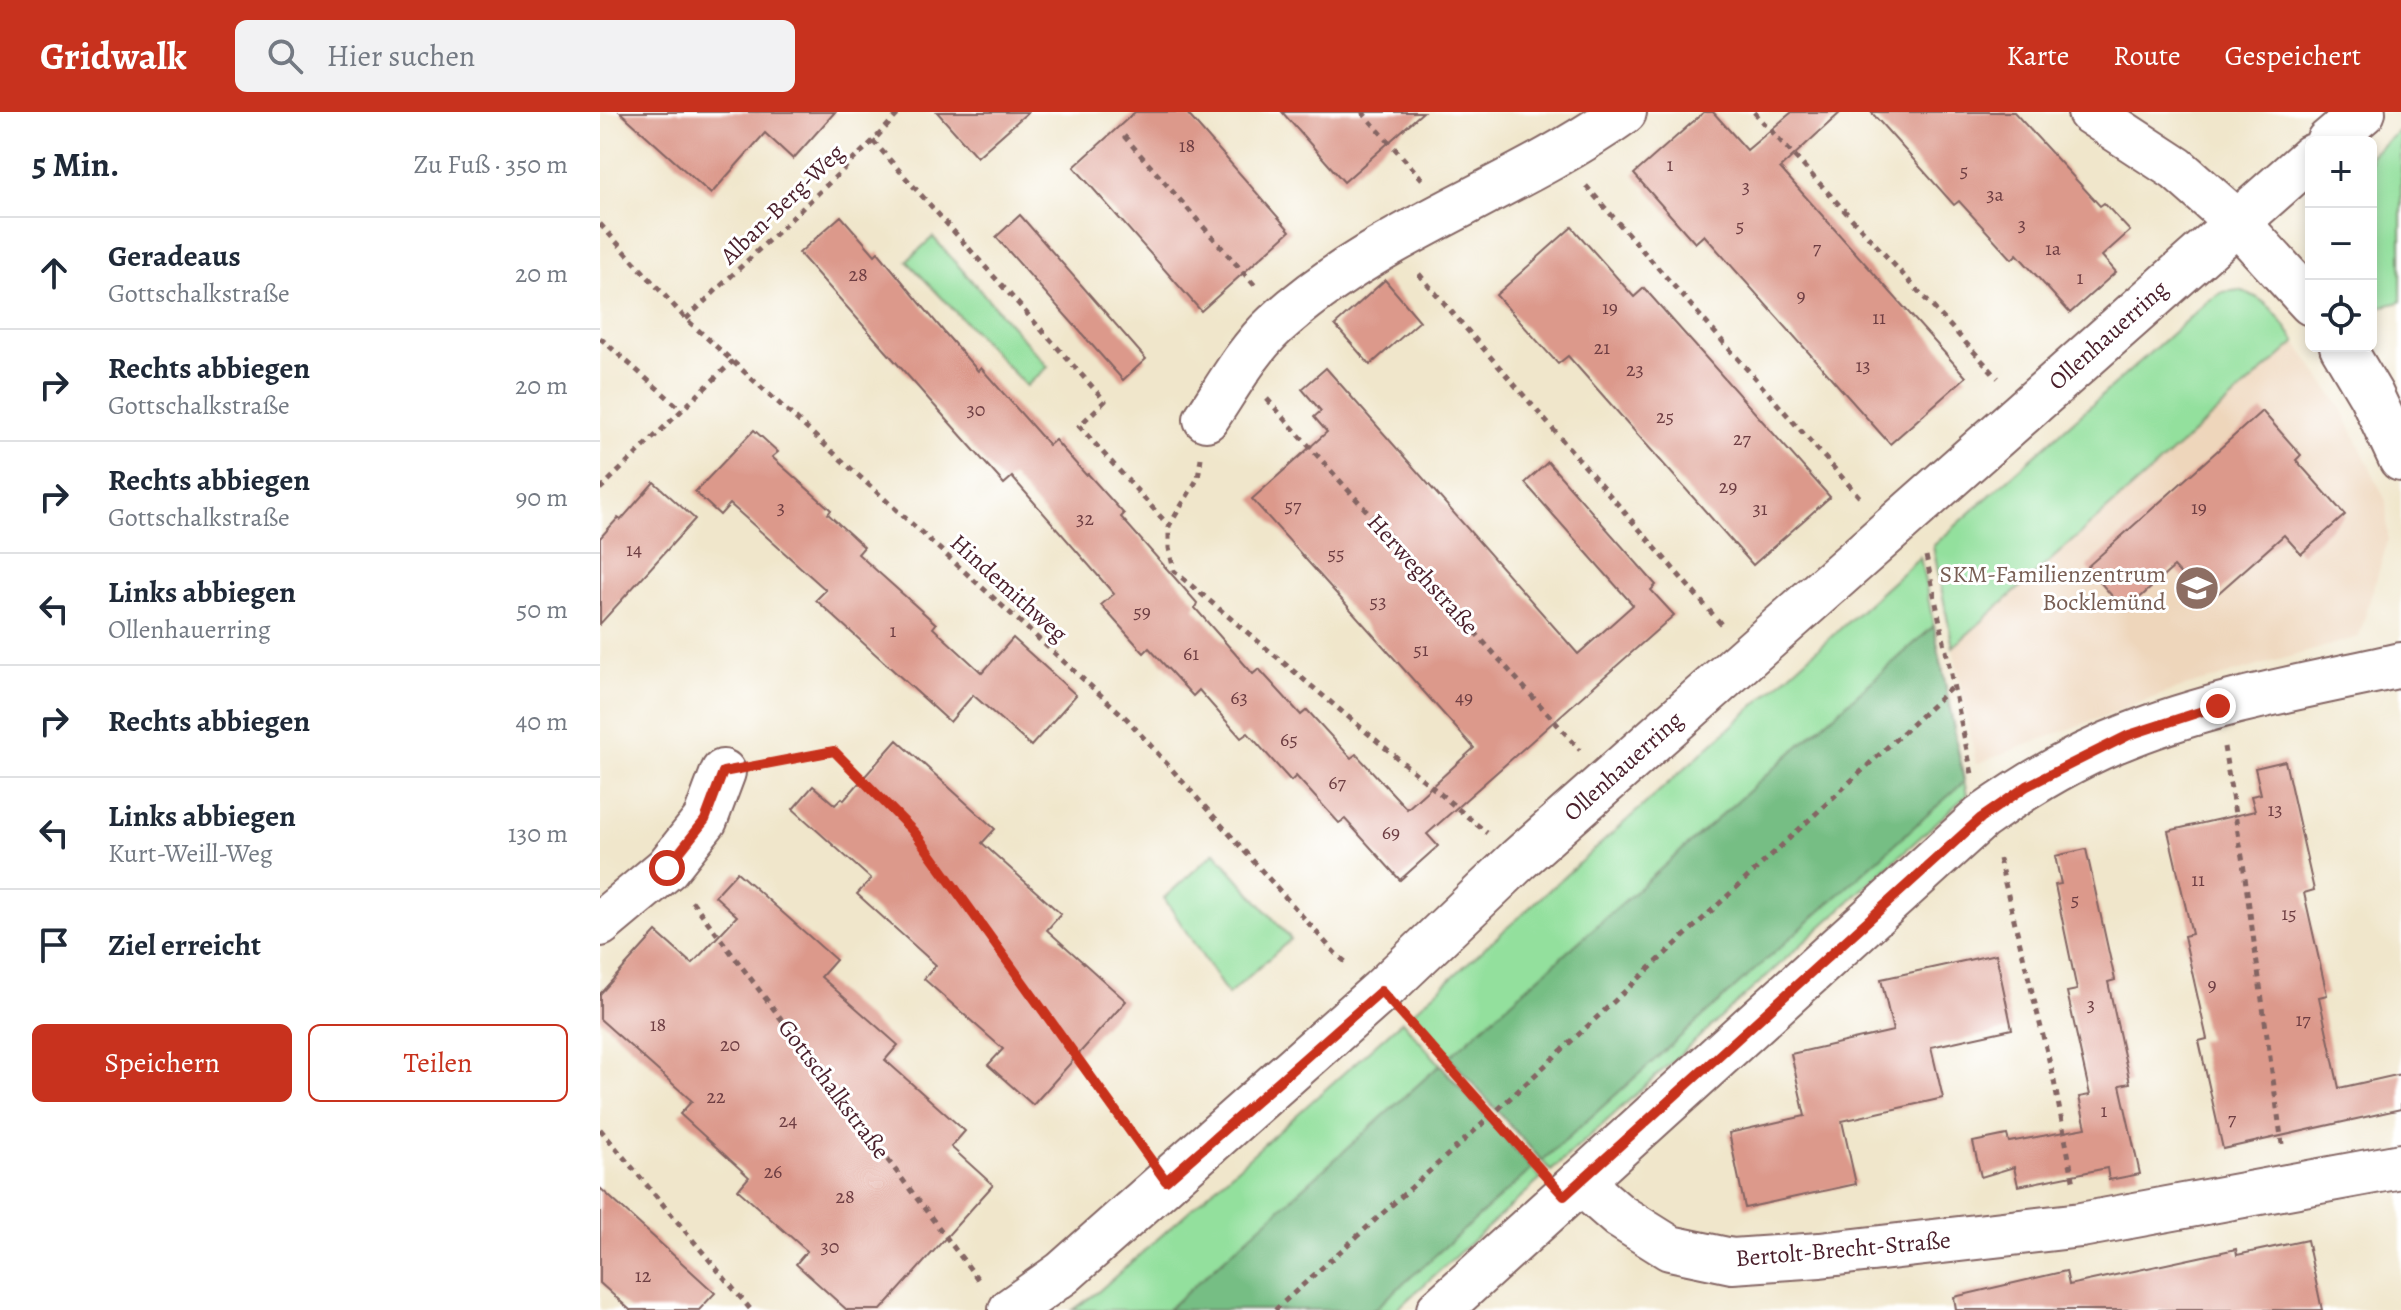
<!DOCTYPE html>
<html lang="de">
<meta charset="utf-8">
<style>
:root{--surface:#fff;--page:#f2f2f3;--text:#1f2937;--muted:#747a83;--line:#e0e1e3;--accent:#c8321e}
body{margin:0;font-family:Alegreya,serif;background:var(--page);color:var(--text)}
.controls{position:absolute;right:24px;top:24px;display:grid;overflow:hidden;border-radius:12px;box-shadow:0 4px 12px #0003}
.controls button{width:72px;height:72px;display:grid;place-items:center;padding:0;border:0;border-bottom:2px solid var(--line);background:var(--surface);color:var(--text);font:40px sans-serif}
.stop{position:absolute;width:24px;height:24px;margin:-18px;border:6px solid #c8321e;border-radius:50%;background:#fff}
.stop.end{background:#c8321e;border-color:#fff;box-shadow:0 2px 8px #0008}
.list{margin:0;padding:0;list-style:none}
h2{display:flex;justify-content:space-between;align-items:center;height:104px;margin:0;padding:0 32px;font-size:34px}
h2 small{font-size:26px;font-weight:400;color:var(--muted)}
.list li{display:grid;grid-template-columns:52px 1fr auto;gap:24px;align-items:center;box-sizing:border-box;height:112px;padding:0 32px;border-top:2px solid var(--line)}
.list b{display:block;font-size:30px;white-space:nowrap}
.list p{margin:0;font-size:26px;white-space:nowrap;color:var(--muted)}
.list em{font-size:26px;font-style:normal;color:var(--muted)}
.actions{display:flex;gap:16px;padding:24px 32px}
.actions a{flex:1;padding:18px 0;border:2px solid var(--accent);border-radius:12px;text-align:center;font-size:28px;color:var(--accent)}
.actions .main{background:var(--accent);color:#fff}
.icon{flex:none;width:44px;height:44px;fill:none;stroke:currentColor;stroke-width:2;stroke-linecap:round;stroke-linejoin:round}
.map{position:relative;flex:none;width:1801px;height:1198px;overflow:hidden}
header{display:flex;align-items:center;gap:48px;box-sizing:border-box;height:112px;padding:0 40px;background:var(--accent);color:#fff}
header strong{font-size:38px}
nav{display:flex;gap:44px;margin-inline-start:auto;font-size:28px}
.search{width:560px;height:72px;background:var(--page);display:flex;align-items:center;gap:20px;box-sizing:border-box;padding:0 28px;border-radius:12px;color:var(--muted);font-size:30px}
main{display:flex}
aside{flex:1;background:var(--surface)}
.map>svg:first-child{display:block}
.built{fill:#eed6bb}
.green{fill:#93e09d;stroke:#6e8064;stroke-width:2}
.forest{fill:#76be84;stroke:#606e58;stroke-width:2}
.building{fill:#dc998b}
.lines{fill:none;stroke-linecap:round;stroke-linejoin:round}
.minor-casing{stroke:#846563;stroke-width:48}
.path{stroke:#846563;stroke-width:5;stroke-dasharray:6 6;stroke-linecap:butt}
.minor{stroke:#fff;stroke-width:44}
.route{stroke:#c8321e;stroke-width:10}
.labels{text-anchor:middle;stroke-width:6;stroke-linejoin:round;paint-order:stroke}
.number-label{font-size:20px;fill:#6e3e43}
.street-label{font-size:24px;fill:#4a1f2b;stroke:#fff}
.education-label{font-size:24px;fill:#785e54;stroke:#fff;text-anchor:end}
</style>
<header>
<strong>Gridwalk</strong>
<div class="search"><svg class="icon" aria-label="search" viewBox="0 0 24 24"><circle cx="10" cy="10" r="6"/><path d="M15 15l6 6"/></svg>Hier suchen</div>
<nav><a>Karte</a><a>Route</a><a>Gespeichert</a></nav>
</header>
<main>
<aside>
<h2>5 Min.<small>Zu Fuß · 350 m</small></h2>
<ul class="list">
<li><svg class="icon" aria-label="ahead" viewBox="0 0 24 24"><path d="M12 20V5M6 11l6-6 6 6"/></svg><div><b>Geradeaus</b><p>Gottschalkstraße</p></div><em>20 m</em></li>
<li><svg class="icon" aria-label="right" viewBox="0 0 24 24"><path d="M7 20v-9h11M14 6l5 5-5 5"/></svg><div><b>Rechts abbiegen</b><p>Gottschalkstraße</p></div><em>20 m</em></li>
<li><svg class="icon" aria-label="right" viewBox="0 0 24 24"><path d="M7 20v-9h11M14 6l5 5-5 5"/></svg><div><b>Rechts abbiegen</b><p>Gottschalkstraße</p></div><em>90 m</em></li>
<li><svg class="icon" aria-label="left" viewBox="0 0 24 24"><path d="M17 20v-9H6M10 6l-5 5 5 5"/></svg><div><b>Links abbiegen</b><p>Ollenhauerring</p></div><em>50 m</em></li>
<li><svg class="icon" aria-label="right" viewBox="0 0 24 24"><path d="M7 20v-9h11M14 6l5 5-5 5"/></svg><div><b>Rechts abbiegen</b></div><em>40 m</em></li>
<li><svg class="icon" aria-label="left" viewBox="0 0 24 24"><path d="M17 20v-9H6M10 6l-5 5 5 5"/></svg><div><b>Links abbiegen</b><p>Kurt-Weill-Weg</p></div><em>130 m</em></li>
<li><svg class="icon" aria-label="arrive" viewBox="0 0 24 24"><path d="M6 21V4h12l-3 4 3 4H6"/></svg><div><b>Ziel erreicht</b></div></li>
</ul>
<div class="actions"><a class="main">Speichern</a><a>Teilen</a></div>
</aside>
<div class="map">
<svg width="1801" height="1198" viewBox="0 0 1801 1198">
<rect width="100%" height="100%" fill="#fff"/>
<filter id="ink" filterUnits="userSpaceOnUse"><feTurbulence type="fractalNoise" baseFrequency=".0125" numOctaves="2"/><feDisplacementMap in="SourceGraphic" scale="16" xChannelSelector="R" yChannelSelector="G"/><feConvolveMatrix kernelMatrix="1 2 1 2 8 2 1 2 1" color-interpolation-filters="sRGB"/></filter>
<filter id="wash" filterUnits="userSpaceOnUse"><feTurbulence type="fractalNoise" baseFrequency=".006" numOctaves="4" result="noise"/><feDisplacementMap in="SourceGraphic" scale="32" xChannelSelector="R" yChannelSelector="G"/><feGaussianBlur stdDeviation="1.8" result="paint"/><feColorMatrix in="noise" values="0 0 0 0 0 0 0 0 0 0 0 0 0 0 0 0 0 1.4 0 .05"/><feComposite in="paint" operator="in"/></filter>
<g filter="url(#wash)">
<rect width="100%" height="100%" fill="#f0e6cb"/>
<!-- built -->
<polygon class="built" points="1696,230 1742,297 1786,389 1788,428 1759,525 1574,578 1376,652 1353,535"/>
<!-- green -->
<g class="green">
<polygon points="1801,17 1801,190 1771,197 1771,43"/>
<polygon points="333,125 448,255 426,274 307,149"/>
<path d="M1640 178C1671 189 1678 204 1696 230L1353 535 1333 434 1608 189 1623 180Z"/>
<polygon points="1320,445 1367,683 951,1059 811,902"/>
<polygon points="615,740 691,827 628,883 564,786"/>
<polygon points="802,909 941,1067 796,1198 473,1198 499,1179"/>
</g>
<!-- forest -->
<g class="forest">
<polygon points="1334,514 1364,670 942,1049 849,945"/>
<polygon points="840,953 932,1057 774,1198 567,1198"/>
</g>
<g id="blocks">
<!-- building -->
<g class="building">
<polygon points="20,0 235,0 193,47 165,21 111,82"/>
<polygon points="337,0 428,0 377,45"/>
<polygon points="535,0 586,0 690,119 601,199 474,55"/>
<polygon points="682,0 823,0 744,70"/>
<polygon points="1104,0 1113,0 1147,38 1192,0 1241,0 1180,56 1366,265 1290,332 1104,123 1095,131 1034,62"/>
<polygon points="1271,0 1414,0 1500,94 1504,91 1530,119 1502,144 1516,160 1470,201 1417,142 1412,147 1359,89 1354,93"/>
<polygon points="420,103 546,247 523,268 396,125"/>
<polygon points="241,104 275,143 278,140 344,220 378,259 381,256 449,333 455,328 486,363 488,362 524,402 521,405 597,491 595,496 653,562 659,557 701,603 707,598 751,646 756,642 807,697 874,636 652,387 727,320 714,305 721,299 702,277 726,256 978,542 1033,493 925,371 948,350 1056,473 1051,478 1074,503 827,722 838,734 800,768 745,707 739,711 696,664 691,669 648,621 641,626 599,578 593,584 549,536 544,541 501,493 514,482 412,365 404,372 199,141"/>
<polygon points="972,115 1034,185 1044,176 1230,385 1153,453 968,244 958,252 896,183"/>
<polygon points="785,168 820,209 770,253 735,213"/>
<polygon points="1662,299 1701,343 1696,348 1745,403 1701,442 1684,423 1607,491 1574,455 1525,499 1487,455"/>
<polygon points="154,318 178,340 172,345 231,398 228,402 264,435 258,442 336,512 333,516 382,561 413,526 476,583 431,634 373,583 350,610 216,488 226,478 130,392 120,403 95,380"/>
<polygon points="54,370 95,407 0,512 0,426 18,406 21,408"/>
<polygon points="297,628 395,717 382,731 461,802 447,818 526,889 433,993 388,953 403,937 324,867 336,853 257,782 271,767 193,697 213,674 235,693 242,686 244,688"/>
<polygon points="1685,649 1714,778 1704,781 1727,883 1719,885 1739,976 1801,962 1801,997 1623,1037 1599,929 1607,927 1584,824 1592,822 1568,719 1655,699 1651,684 1661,682 1655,656"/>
<polygon points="1486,737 1515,868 1508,870 1530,971 1520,973 1540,1062 1509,1068 1507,1056 1418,1074 1414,1055 1381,1065 1373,1030 1407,1023 1409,1030 1486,1016 1479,985 1490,983 1467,880 1477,878 1455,773 1461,772 1455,744"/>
<polygon points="137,760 236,848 221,865 298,933 285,948 365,1019 351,1035 393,1073 281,1198 247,1198 196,1152 207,1139 138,1078 149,1065 80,1002 92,989 0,907 0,882 56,820 92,852 137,804 115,784"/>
<polygon points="1396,842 1412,917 1331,935 1343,986 1242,1009 1256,1072 1145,1096 1129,1021 1205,1004 1191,942 1293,919 1281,867"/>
<polygon points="0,1076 115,1181 99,1198 30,1198 0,1171"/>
<polygon points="1707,1128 1722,1198 1356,1198 1354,1185 1466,1159 1469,1173 1636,1137 1637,1143"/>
</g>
</g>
</g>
<g filter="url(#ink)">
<use href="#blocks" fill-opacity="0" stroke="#846563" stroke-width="2"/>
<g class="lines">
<!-- minor casing -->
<g class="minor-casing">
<g id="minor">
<polyline points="1490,0 1577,57 1636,109 1711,191"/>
<polyline points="1728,30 1763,0"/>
<polyline points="1742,234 1771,283 1801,347"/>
<path d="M606 307C627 276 647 239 675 213 777 119 912 80 1024 0"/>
<polyline points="0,812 67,756 105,708 123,660"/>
<polyline points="980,1070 1019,1104 1070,1136 1132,1149 1220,1143 1481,1113 1801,1054"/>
<polyline points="411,1198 463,1161 781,879 918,748 1711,45"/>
<path d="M839 1198 1381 706C1427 673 1477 643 1530 623 1616 589 1711 573 1801 553"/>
</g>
</g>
<!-- path -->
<g class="path">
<polyline points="762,0 823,68"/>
<polyline points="1154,0 1398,266"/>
<polyline points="524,24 657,176"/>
<polyline points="273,29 505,289 479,314 569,414"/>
<polyline points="986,74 1262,388"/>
<polyline points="0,112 86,207 527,607 735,841 749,853"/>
<polyline points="819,162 1121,512"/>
<polyline points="86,207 273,29 300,0"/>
<polyline points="0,226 82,298"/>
<polyline points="667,287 980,638"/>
<polyline points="601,346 598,366 569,414 569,436 574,459 887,721"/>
<polyline points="0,377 133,249"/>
<polyline points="1326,444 1372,662"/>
<polyline points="1624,635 1643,751 1682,1032"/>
<polyline points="164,652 234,639 315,721 542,1036"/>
<polyline points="1399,747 1453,964 1474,1072"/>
<polyline points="92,789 380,1170"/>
<polyline points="809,909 937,1054"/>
<polyline points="0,1017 151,1198"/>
<polyline points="675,1198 892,1003 1353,574"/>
</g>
<!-- minor -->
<use href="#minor" class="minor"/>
</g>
</g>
<g class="lines" filter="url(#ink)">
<!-- route -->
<polyline class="route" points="67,756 105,708 123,660 234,639 315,721 566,1069 781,879 964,1084 1381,706 1427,674 1529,623 1618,594"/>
</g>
<!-- icons -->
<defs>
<g id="school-disc" transform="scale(2.3)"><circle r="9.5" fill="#8d6e63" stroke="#fff"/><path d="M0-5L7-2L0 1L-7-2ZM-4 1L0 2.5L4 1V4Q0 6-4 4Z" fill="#fff"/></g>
</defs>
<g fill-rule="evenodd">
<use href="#school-disc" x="1597" y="476"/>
</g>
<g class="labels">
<!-- number labels -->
<g class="number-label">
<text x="587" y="40">18</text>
<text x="1070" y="59">1</text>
<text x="1364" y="65">5</text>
<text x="1146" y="81">3</text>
<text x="1395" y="89">3a</text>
<text x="1422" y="119">3</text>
<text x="1140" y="120">5</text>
<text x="1217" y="142">7</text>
<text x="1453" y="143">1a</text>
<text x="258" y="169">28</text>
<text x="1480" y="172">1</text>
<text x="1201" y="190">9</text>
<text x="1010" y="202">19</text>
<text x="1279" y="212">11</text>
<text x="1002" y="242">21</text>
<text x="1263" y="260">13</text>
<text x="1035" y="264">23</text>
<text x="376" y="304">30</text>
<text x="1065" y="311">25</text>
<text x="1142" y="333">27</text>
<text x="1128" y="381">29</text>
<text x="693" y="400">57</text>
<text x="181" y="402">3</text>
<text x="1599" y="402">19</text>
<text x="1160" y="403">31</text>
<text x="485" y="413">32</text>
<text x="34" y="444">14</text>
<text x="736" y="448">55</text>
<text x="778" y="496">53</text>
<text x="542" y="506">59</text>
<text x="293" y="525">1</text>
<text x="821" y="544">51</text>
<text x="591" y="548">61</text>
<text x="639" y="592">63</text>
<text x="864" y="592">49</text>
<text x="689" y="634">65</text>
<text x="737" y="677">67</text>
<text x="1675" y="704">13</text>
<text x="791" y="727">69</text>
<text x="1598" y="774">11</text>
<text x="1475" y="794">5</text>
<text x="1689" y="808">15</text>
<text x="1612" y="879">9</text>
<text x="1491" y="899">3</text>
<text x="1703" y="914">17</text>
<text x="58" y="919">18</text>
<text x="130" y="939">20</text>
<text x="116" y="991">22</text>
<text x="1504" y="1005">1</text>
<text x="1632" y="1013">7</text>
<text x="188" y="1015">24</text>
<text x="173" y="1066">26</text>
<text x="245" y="1091">28</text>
<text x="230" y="1141">30</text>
<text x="43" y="1170">12</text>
</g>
<!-- street labels -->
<g class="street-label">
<text transform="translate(182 92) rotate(-44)" y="8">Alban-Berg-Weg</text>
<text transform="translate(1508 223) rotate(-42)" y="8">Ollenhauerring</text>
<text transform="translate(823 462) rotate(48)" y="8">Herweghstraße</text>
<text transform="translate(409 476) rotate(42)" y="8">Hindemithweg</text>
<text transform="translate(1023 654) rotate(-42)" y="8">Ollenhauerring</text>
<text transform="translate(234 977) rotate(53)" y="8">Gottschalkstraße</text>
<text transform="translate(1243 1137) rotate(-5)" y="8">Bertolt-Brecht-Straße</text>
</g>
<!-- education labels -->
<g class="education-label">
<text x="1566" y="470">SKM-Familienzentrum<tspan x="1566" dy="28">Bocklemünd</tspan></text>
</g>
</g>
</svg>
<div class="controls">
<button>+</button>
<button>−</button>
<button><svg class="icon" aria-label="locate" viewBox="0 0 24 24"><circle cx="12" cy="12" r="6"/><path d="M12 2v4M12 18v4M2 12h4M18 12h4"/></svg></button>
</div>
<div class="stop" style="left:67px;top:756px"></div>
<div class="stop end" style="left:1618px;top:594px"></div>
</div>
</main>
